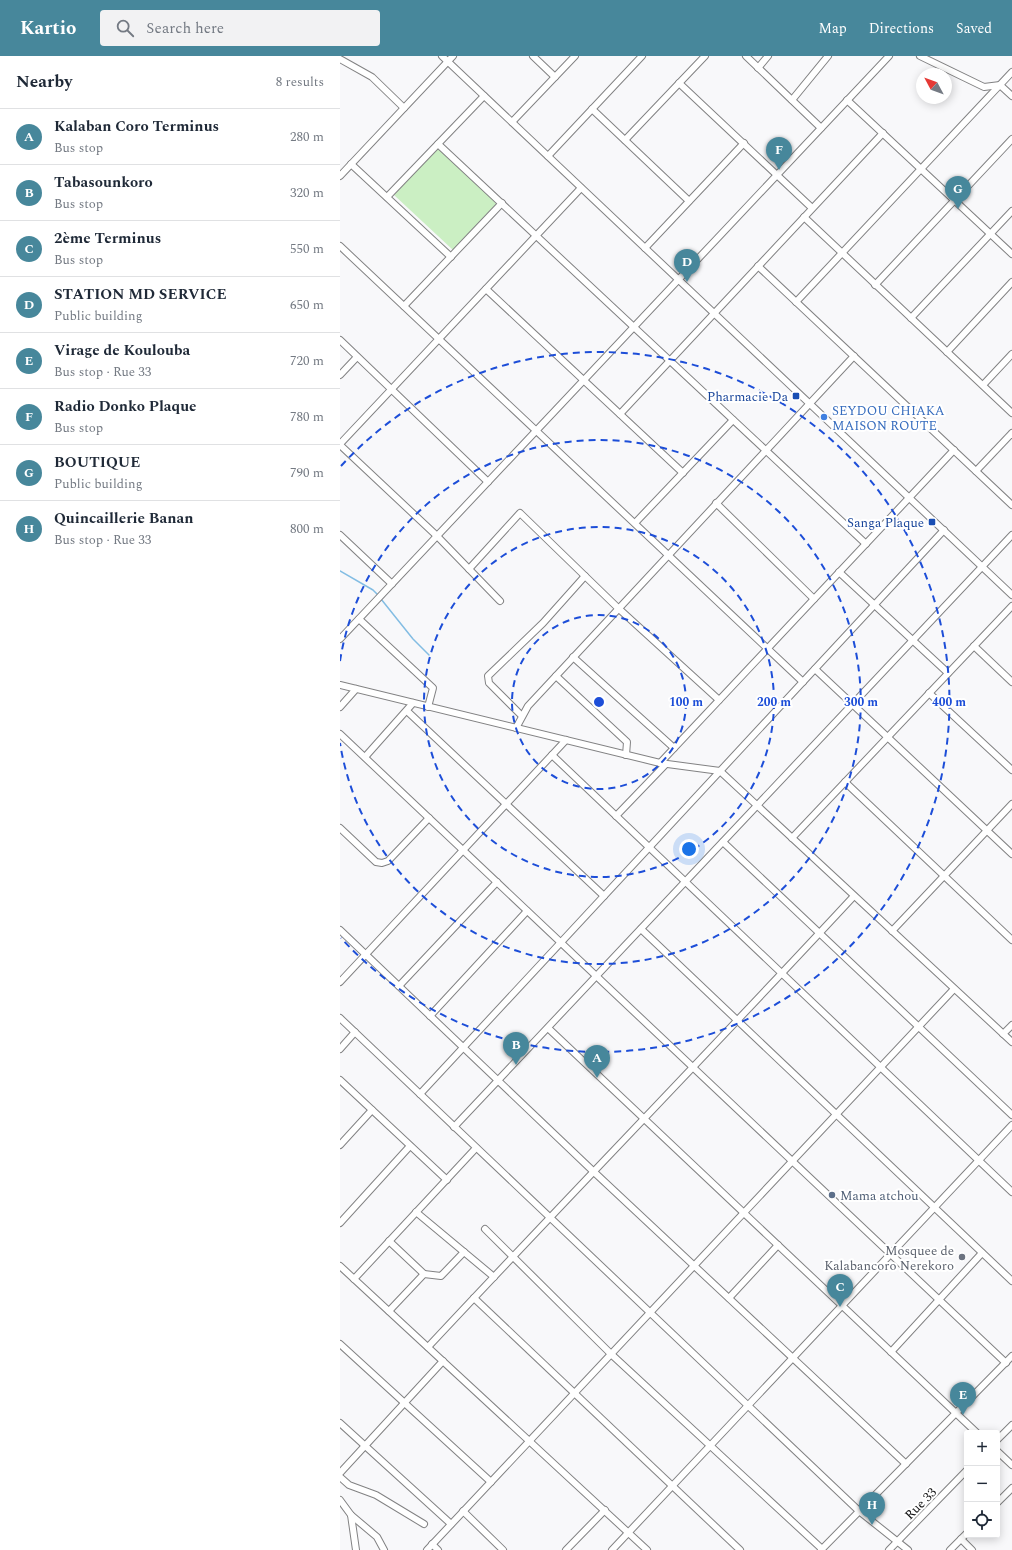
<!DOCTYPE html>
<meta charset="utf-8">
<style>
:root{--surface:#fff;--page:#f2f2f3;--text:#1f2937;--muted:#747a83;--line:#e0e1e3;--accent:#47879b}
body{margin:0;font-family:Spectral,serif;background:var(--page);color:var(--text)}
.controls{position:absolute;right:12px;bottom:12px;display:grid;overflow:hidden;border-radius:4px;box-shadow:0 2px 10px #0003}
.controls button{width:36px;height:36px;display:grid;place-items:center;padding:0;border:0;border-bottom:1px solid var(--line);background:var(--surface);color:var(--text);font:20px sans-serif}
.compass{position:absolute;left:576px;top:12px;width:36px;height:36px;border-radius:50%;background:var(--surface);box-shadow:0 2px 10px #0003;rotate:311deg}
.you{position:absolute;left:349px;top:793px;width:14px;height:14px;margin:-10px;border:3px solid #fff;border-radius:50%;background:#1a73e8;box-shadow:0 0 0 6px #1a73e833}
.badge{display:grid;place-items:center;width:26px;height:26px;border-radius:50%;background:var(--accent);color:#fff;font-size:13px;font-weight:700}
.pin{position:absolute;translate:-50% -33px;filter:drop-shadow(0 1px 2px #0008)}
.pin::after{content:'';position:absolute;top:21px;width:14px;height:12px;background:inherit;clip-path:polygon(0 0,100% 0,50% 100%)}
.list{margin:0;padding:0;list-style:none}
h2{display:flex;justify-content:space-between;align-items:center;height:52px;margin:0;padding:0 16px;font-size:17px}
h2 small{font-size:13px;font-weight:400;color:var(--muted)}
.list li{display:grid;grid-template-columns:26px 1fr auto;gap:12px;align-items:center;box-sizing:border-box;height:56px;padding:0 16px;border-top:1px solid var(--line)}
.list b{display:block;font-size:15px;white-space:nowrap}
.list p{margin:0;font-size:13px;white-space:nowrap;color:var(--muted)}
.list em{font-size:13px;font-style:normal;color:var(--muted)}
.icon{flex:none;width:22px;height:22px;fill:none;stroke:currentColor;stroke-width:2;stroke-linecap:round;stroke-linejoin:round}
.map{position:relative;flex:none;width:672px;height:1494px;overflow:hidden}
header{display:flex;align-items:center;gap:24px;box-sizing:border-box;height:56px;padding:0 20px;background:var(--accent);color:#fff}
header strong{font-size:19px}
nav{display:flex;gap:22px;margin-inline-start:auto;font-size:14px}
.search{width:280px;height:36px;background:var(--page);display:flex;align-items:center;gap:10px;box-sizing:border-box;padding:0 14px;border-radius:4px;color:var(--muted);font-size:15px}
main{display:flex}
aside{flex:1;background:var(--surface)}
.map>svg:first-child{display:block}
.green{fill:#cbefc3}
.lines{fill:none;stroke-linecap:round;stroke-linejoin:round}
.stream{stroke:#83bde3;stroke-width:1.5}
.minor-casing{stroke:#828283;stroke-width:8}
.minor{stroke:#fff;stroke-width:6}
.ring{fill:none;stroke:#1d4ed8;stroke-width:2;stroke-dasharray:7 5}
.transit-dot{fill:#1a4fb4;stroke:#fff;stroke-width:1.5}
.shop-dot{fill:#3f7fe0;stroke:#fff;stroke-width:1.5}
.service-dot{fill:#5c6f8a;stroke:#fff;stroke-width:1.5}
.worship-dot{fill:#6b7280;stroke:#fff;stroke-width:1.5}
.labels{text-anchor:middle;stroke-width:4;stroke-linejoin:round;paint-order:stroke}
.transit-label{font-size:13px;fill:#164399;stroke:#fff;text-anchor:end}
.shop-label{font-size:13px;fill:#366cbe;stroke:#fff;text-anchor:start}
.service-label{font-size:13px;fill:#4e5e75;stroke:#fff;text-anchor:start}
.worship-label{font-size:13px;fill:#5b616d;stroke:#fff;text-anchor:end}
.street-label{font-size:13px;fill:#131314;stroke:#fff}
.centre{fill:#1d4ed8;stroke:#fff;stroke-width:2}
.ring-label{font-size:12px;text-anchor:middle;font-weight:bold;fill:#1d4ed8;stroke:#fff;stroke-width:4;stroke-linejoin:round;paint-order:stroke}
</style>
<header>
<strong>Kartio</strong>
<div class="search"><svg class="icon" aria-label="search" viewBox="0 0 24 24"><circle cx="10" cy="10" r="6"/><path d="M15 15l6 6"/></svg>Search here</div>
<nav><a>Map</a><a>Directions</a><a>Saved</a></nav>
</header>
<main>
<aside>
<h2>Nearby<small>8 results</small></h2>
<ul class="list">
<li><span class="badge">A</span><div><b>Kalaban Coro Terminus</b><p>Bus stop</p></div><em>280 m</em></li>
<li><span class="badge">B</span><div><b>Tabasounkoro</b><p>Bus stop</p></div><em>320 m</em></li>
<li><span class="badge">C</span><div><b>2ème Terminus</b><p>Bus stop</p></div><em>550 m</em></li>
<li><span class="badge">D</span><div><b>STATION MD SERVICE</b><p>Public building</p></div><em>650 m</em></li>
<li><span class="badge">E</span><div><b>Virage de Koulouba</b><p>Bus stop · Rue 33</p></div><em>720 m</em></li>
<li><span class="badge">F</span><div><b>Radio Donko Plaque</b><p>Bus stop</p></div><em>780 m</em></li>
<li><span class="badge">G</span><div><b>BOUTIQUE</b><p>Public building</p></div><em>790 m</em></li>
<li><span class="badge">H</span><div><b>Quincaillerie Banan</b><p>Bus stop · Rue 33</p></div><em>800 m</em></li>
</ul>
</aside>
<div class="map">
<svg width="672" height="1494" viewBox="0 0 672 1494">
<rect width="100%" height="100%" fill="#f8f8fa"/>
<!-- green -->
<polygon class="green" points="98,92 157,147 113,194 54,139"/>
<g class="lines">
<!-- stream -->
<g class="stream">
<polyline points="0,515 33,534 39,540"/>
<polyline points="41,543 73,583 89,599"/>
</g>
<!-- minor casing -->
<g class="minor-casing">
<g id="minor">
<polyline points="102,0 672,539"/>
<polyline points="193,0 215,21"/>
<polyline points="406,0 481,72"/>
<polyline points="580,0 644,31 660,29 672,40"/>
<polyline points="0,3 32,21 64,52"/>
<polyline points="418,12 428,0"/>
<polyline points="339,27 472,152"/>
<polyline points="452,44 488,0"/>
<polyline points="507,44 672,198"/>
<polyline points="252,53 349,145"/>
<polyline points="172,66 235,0"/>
<polyline points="285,84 365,0"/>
<polyline points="98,88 526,488"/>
<polyline points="208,100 302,0"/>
<polyline points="11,108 111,201"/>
<polyline points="0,120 113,0"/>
<polyline points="47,141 144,40"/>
<polyline points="464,161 672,357"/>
<polyline points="0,190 463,626"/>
<polyline points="305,192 404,87"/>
<polyline points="418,210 672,449"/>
<polyline points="535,229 672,83"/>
<polyline points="146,233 343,417"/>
<polyline points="456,246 672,16"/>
<polyline points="64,250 162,147"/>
<polyline points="571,262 672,155"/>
<polyline points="0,284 148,426"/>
<polyline points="607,296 672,226"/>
<polyline points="0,319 17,301"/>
<polyline points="643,329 672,298"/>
<polyline points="280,358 543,77"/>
<polyline points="0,388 241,132"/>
<polyline points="0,389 97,480 160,545"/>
<polyline points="636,415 672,377"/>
<polyline points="376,447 474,543"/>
<polyline points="295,467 393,364"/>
<polyline points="0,479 52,528"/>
<polyline points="129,513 180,457 278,552 379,644"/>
<polyline points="499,516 608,617"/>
<polyline points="19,563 93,632 88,651"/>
<polyline points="0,583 549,0"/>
<polyline points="634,590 672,626"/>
<polyline points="233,601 334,692"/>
<polyline points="475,613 672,798"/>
<polyline points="216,620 287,686 286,699"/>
<polyline points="0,629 320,707 380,715 672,986"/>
<polyline points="589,637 672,714"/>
<polyline points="0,651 16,633"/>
<polyline points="67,655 264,840"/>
<polyline points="182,660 149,627 148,620 203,567 245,520"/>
<polyline points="176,672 188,650 514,300"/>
<polyline points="0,678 666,1307"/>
<polyline points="212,699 672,1136"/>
<polyline points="25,701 73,647"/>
<polyline points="320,707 614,394"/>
<polyline points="505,726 672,884"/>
<polyline points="276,760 326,708"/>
<polyline points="0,772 36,806 42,807 48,805 89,762"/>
<polyline points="452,782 672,550"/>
<polyline points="383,786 672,1059"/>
<polyline points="301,873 672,1225"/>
<polyline points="0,874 254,1116 566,1408"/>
<polyline points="552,875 672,748"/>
<polyline points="0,926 226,684"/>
<polyline points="59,930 157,826"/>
<polyline points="90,960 187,855"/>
<polyline points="0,962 519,1455 568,1494"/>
<polyline points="208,972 637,1377"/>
<polyline points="663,978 672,969"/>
<polyline points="0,993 15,976"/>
<polyline points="0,1024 107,1124"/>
<polyline points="80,1038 604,474"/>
<polyline points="114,1071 672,479"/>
<polyline points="0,1089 32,1054"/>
<polyline points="76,1156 154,1221"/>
<polyline points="0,1167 70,1090"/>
<polyline points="145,1173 271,1298 482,1493"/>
<polyline points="49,1185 84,1218"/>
<polyline points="0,1210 307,1494"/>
<polyline points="14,1223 136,1092"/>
<polyline points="134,1242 400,1494"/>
<polyline points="389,1242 438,1189"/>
<polyline points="49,1255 84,1218 101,1220 124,1196"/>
<polyline points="0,1288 151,1426"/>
<path d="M88 1291C229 1140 373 992 514 840"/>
<polyline points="551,1296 642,1197"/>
<polyline points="0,1367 111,1468"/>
<polyline points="657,1384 672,1369"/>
<polyline points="657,1395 672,1409"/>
<polyline points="0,1417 103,1305"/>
<polyline points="0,1421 9,1429 36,1439 84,1468"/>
<polyline points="0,1444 11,1459 16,1494"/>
<polyline points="657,1447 672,1432"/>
<polyline points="123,1455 163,1494"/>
<polyline points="11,1459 37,1481 44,1494"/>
<polyline points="621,1483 632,1494"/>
<polyline points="92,1488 98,1494"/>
<polyline points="87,1494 614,933"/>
<polyline points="226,1494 265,1454"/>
<polyline points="272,1494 672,1069"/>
<polyline points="481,1494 672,1300"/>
<polyline points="549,1494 627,1414"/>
<polyline points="610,1494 627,1477"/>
</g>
</g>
<!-- minor -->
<use href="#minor" class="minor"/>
</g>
<!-- distance rings -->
<g class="ring">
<circle cx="259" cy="646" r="87"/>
<circle cx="259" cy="646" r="175"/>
<path d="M0 605A262 262 0 1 1 0 687"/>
<path d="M1 410A350 350 0 1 1 1 882"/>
</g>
<!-- markers -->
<g class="transit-dot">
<rect x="452" y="336" width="8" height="8" rx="2"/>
<rect x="588" y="462" width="8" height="8" rx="2"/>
</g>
<circle class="shop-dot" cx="484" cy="361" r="4"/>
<circle class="service-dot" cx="492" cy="1139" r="4"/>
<circle class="worship-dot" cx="622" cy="1201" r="4"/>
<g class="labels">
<!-- transit labels -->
<g class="transit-label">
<text x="448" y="345">Pharmacie Da</text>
<text x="584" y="471">Sanga Plaque</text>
</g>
<!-- shop labels -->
<g class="shop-label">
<text x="492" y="359">SEYDOU CHIAKA<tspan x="492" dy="15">MAISON ROUTE</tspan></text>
</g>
<!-- service labels -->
<g class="service-label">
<text x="500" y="1144">Mama atchou</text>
</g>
<!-- worship labels -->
<g class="worship-label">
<text x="614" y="1199">Mosquee de<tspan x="614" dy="15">Kalabancoro Nerekoro</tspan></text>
</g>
<!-- street labels -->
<g class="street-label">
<text transform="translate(580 1447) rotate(-45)" y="5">Rue 33</text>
</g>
</g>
<circle cx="259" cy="646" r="6" class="centre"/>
<g class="ring-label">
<text x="346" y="650">100 m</text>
<text x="434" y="650">200 m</text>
<text x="521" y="650">300 m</text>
<text x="609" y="650">400 m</text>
</g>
</svg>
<div class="controls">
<button>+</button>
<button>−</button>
<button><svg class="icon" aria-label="locate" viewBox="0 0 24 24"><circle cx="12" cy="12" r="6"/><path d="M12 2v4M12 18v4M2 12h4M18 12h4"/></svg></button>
</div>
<svg class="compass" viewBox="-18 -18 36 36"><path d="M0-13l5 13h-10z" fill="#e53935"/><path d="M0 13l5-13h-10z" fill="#747a83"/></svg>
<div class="you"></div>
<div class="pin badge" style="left:257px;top:1022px">A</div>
<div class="pin badge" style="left:176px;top:1009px">B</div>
<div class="pin badge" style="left:500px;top:1251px">C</div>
<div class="pin badge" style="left:347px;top:226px">D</div>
<div class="pin badge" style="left:623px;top:1359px">E</div>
<div class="pin badge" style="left:439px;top:114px">F</div>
<div class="pin badge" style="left:618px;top:153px">G</div>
<div class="pin badge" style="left:532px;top:1469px">H</div>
</div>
</main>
